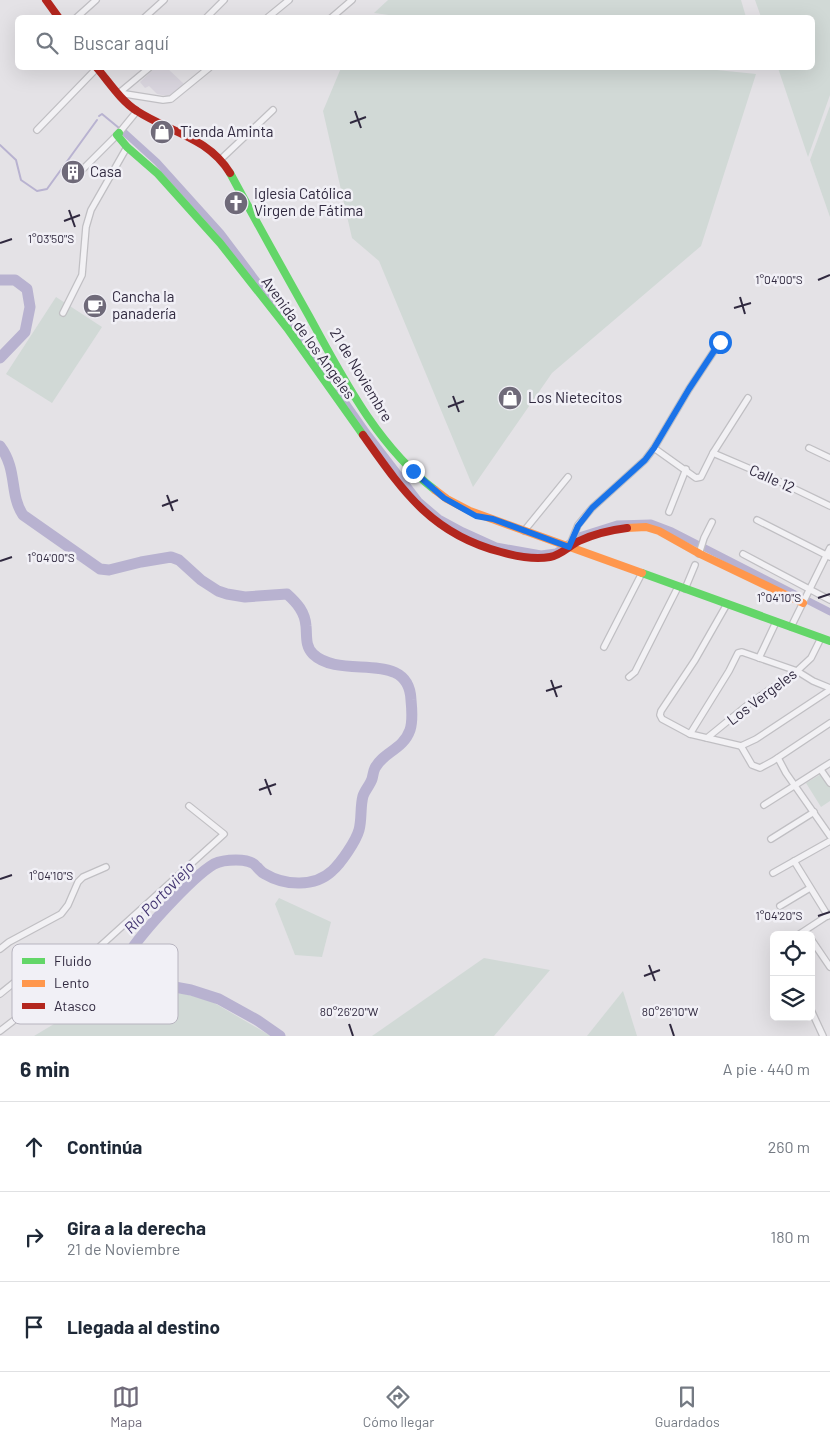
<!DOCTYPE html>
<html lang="es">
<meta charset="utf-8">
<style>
:root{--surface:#fff;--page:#f6f6f7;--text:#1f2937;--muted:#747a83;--line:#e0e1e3;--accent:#6f6a79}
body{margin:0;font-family:Barlow,sans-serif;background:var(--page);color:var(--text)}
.controls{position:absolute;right:15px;bottom:15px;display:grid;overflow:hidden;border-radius:8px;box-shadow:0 5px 20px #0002}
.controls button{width:45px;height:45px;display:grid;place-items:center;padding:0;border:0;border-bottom:1px solid var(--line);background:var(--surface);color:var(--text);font:25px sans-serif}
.stop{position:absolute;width:15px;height:15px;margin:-11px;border:4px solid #1a73e8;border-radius:50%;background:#fff}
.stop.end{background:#1a73e8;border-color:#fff;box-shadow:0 1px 5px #0008}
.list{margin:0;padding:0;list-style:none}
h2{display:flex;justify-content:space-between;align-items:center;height:65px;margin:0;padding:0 20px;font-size:21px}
h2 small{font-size:16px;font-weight:400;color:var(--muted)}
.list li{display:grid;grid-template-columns:32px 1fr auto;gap:15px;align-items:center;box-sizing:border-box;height:90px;padding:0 20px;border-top:1px solid var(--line)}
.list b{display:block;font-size:19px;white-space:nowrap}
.list p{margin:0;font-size:16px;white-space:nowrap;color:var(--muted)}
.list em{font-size:16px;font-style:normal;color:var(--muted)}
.icon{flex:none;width:28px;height:28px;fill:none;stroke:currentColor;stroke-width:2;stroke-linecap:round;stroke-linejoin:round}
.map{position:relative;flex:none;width:830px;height:1036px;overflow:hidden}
.search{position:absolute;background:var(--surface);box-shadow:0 5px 20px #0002;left:15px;right:15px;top:15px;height:55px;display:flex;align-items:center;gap:12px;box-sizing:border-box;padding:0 18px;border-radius:8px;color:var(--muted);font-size:19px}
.sheet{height:335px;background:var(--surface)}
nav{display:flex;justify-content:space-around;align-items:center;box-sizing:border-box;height:70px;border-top:1px solid var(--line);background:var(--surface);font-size:14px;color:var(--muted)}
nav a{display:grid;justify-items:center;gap:2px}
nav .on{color:var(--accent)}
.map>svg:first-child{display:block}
.built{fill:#d9d5de}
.green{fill:#d1d9d6}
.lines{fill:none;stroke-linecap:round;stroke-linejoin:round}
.stream{stroke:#b8b2d0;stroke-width:2}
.canal{stroke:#b8b2d0;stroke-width:7}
.river{stroke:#b8b2d0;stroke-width:11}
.street-casing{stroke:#c0bfc3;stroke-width:8}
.street{stroke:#f2f1f4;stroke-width:5.5}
.fast{stroke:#63d668;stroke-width:8}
.slow{stroke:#ff974d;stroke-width:8}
.jam{stroke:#b3261e;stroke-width:8}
.route{stroke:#1a73e8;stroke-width:6}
.ticks{fill:none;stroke:#30293f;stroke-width:2}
.labels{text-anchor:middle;stroke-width:5;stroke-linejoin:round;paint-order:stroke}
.poi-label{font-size:15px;fill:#30293f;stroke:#f1f0f6;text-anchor:start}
.street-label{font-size:15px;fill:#30293f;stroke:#f1f0f6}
.water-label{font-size:16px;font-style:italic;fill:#433571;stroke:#f1f0f6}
.key{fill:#f1f0f6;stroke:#b7b4bf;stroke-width:1}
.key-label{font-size:14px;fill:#30293f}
.ticks-label{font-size:12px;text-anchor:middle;fill:#30293f;stroke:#f1f0f6;stroke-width:5;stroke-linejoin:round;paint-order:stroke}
</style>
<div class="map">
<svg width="830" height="1036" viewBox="0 0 830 1036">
<rect width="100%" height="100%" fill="#e4e2e6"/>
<!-- built -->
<polygon class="built" points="155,68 167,68 184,84 172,94 167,96 157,94 149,86 145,88 140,82"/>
<!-- green -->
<g class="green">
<polygon points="388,0 741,0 746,17 411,18 374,13"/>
<polygon points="755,0 830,0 830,95 808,157 778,68 812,68 812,18 761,17"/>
<polygon points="341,68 697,68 756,74 701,246 552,373 473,487 379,261 352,238 323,111"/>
<polygon points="830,106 830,217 810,160"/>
<polygon points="56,297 102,327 52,403 6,374"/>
<polygon points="821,774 830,786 830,801 821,807 806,783"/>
<polygon points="279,898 331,922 322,957 295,955 275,904"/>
<polygon points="484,958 550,970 494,1036 372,1036"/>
<polygon points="112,990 125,1002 144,1007 165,992 185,994 211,1001 271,1036 34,1036 64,1018 61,1014 68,1009 77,1018"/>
<polygon points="623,991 637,1036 587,1036"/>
</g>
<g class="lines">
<!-- stream -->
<g class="stream">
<polyline points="99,116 102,114 119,128"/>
<polyline points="0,145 16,160 21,180 37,191 47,189 97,120"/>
</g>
<!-- canal -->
<polyline class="canal" points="125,133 157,162 221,233 314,357 367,433 419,501 439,518 463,531 496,546 541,554 556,552 579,536 617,524 651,523 672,531 830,612"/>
<!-- river -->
<g class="river">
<polyline points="0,280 15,280 27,289 30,307 25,332 0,358"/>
<path d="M0 446C18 470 9 494 23 515L100 569 109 570 141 562 171 557 179 560 201 580 218 591 227 594 245 597 287 594C297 603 305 612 306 626 307 636 305 646 313 654 341 681 409 648 411 700 412 710 413 721 410 730 403 750 383 752 375 768 373 772 373 776 372 779 370 785 365 790 363 796 360 807 362 819 359 830 356 841 341 863 332 871 315 887 285 886 265 874 261 872 260 870 257 867 253 861 243 860 236 860 229 860 220 861 214 864 192 877 136 938 125 960L127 973 136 980 191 990 219 999 257 1020 280 1036"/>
</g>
<!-- street casing -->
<g class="street-casing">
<g id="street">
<polyline points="76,18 96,0"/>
<polyline points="144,18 164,0"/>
<polyline points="206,18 224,0"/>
<polyline points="267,18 289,0"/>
<polyline points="331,18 352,0"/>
<polyline points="119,93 163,100 171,99 209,68"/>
<polyline points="119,93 149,68"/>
<polyline points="37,130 97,68"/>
<polyline points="119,133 137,111"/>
<polyline points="220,160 273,110"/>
<polyline points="80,172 117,135"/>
<polyline points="63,313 82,275 86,227 91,210 127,147"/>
<polyline points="332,386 344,380"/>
<polyline points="654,448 696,478 701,477 713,453 748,398"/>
<polyline points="809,448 830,458"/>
<polyline points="713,453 774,479 830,506"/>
<polyline points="669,512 686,469"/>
<polyline points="757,520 830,557"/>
<polyline points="524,531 568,477"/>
<polyline points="569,547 578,525 592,508 645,460 654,448 689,389 720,342"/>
<polyline points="699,554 704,538 712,522"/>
<polyline points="743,554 830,600"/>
<polyline points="685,589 695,565"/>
<polyline points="727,604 695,660 661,711 660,715 662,719 690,734 707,738 750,703 797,671 811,658 821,638"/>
<polyline points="791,627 830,548"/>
<polyline points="604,647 642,573"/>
<polyline points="759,658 776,622"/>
<polyline points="629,677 635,672 678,587"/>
<polyline points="690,734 729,671 738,653 742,652 797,671 813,681 830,688"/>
<polyline points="707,738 741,746 752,765 760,768 773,761 830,723"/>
<polyline points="741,746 756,739 830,690"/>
<polyline points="778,758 786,773 830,836"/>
<polyline points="821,770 830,783"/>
<polyline points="764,805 830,763"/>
<polyline points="771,839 814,812"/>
<polyline points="794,861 828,916"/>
<polyline points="773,873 830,841"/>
<polyline points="780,906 810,888"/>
<polyline points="798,935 830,914"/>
<polyline points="811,939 830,967"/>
<polyline points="0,949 9,942 61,914 68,905 78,882 83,877 106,867"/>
<polyline points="0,994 31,969"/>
<polyline points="811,1010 823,1036"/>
<polyline points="0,1031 43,998 224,834 189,806"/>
</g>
</g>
<!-- street -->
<use href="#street" class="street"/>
<!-- fast -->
<g class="fast">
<polyline points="119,133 117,135 127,147 158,174 220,243 287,328 363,435"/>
<path d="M230 173C256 221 282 268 309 316 343 378 377 446 435 490"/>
<polyline points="642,573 830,641"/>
</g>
<!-- slow -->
<g class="slow">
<polyline points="435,490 447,499 470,511 642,573"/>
<polyline points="627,528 646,527 659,531 700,554 803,603"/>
</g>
<!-- jam -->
<g class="jam">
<polyline points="46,0 59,18"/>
<path d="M97 68C109 82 121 101 137 111 169 132 208 137 230 173"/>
<path d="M363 435C402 490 431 534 501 552 515 556 534 560 550 557 561 555 569 546 579 541 594 534 611 530 627 528"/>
</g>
</g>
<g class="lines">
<!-- route -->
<polyline class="route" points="413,471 444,498 476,516 493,519 569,547 578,526 592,508 645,460 654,448 689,389 720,342"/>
</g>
<!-- ticks -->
<path class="ticks" d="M355 111 361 128M350 123 366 117M69 210 75 227M64 221 80 215M0 243 12 239M818 280 830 275M740 297 745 314M734 308 751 303M453 396 459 412M448 407 464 401M167 495 173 511M162 506 178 500M0 561 12 557M818 598 830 594M551 680 557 697M546 691 562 686M265 779 271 795M259 790 276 784M0 879 12 875M818 916 830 912M649 965 655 981M644 976 660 970M349 1024 353 1036M670 1024 674 1036"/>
<!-- icons -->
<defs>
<g id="shop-disc" transform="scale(1.25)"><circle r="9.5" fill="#6f6a79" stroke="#f1f0f6"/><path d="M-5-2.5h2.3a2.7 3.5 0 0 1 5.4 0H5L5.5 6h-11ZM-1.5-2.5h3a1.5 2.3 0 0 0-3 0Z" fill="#fff"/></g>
<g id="building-disc" transform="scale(1.25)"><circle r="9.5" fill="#6f6a79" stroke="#f1f0f6"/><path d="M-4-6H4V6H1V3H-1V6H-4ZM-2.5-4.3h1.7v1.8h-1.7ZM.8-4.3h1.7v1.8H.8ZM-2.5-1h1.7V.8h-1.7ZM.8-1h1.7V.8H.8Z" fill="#fff"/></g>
<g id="church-disc" transform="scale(1.25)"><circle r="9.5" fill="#6f6a79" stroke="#f1f0f6"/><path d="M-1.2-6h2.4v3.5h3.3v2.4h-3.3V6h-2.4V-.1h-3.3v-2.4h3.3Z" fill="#fff"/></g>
<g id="cafe-disc" transform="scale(1.25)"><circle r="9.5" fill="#6f6a79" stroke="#f1f0f6"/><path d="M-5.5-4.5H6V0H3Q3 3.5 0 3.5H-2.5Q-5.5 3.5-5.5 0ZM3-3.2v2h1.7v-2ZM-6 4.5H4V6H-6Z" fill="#fff"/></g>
</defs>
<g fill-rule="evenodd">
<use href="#shop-disc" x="162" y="132"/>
<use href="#building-disc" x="73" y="172"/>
<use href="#church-disc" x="236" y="203"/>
<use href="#cafe-disc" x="95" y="306"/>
<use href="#shop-disc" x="510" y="398"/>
</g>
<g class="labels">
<!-- poi labels -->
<g class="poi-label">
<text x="180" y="137">Tienda Aminta</text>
<text x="90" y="177">Casa</text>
<text x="254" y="199">Iglesia Católica<tspan x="254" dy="17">Virgen de Fátima</tspan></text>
<text x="112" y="302">Cancha la<tspan x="112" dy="17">panadería</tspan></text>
<text x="528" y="403">Los Nietecitos</text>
</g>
<!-- street labels -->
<g class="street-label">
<text transform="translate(308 338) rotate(54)" y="5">Avenida de los Angeles</text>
<text transform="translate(361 375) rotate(59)" y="5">21 de Noviembre</text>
<text transform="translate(772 479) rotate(24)" y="5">Calle 12</text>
<text transform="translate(762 697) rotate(-37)" y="5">Los Vergeles</text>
</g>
<!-- water labels -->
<g class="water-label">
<text transform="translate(159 897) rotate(-46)" y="6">Río Portoviejo</text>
</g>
</g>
<!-- legend -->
<rect x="12" y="944" width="166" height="80" rx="8" class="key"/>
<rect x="22" y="958" width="23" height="6" fill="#63d668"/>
<rect x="22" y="980" width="23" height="7" fill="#ff974d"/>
<rect x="22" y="1003" width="23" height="6" fill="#b3261e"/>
<g class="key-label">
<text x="54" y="966">Fluido</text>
<text x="54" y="988">Lento</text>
<text x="54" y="1011">Atasco</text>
</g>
<g class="ticks-label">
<text x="51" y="243">1°03'50"S</text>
<text x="779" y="284">1°04'00"S</text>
<text x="51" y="562">1°04'00"S</text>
<text x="779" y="602">1°04'10"S</text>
<text x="51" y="880">1°04'10"S</text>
<text x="779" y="920">1°04'20"S</text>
<text x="349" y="1016">80°26'20"W</text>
<text x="670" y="1016">80°26'10"W</text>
</g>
</svg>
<div class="controls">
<button><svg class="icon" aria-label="locate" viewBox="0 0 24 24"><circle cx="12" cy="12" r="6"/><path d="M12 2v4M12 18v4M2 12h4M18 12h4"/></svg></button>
<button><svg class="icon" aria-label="layers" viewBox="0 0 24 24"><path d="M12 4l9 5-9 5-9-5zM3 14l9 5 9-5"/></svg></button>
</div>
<div class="stop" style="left:720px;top:342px"></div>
<div class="stop end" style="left:413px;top:471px"></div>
<div class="search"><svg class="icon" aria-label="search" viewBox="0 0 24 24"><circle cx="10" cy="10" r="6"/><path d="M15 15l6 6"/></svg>Buscar aquí</div>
</div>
<section class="sheet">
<h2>6 min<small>A pie · 440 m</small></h2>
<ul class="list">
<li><svg class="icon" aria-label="ahead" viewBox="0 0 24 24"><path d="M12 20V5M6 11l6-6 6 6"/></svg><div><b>Continúa</b></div><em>260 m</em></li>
<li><svg class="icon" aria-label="right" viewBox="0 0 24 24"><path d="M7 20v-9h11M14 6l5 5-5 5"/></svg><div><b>Gira a la derecha</b><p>21 de Noviembre</p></div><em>180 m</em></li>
<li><svg class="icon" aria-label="arrive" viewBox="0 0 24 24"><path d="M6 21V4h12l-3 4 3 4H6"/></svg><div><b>Llegada al destino</b></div></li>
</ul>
</section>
<nav>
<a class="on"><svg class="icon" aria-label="map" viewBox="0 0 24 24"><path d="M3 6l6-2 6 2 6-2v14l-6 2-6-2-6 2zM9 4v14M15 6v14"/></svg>Mapa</a>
<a><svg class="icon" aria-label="directions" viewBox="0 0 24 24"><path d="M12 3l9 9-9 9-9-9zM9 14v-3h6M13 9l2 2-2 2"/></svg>Cómo llegar</a>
<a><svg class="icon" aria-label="saved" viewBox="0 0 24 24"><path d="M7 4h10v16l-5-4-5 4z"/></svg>Guardados</a>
</nav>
